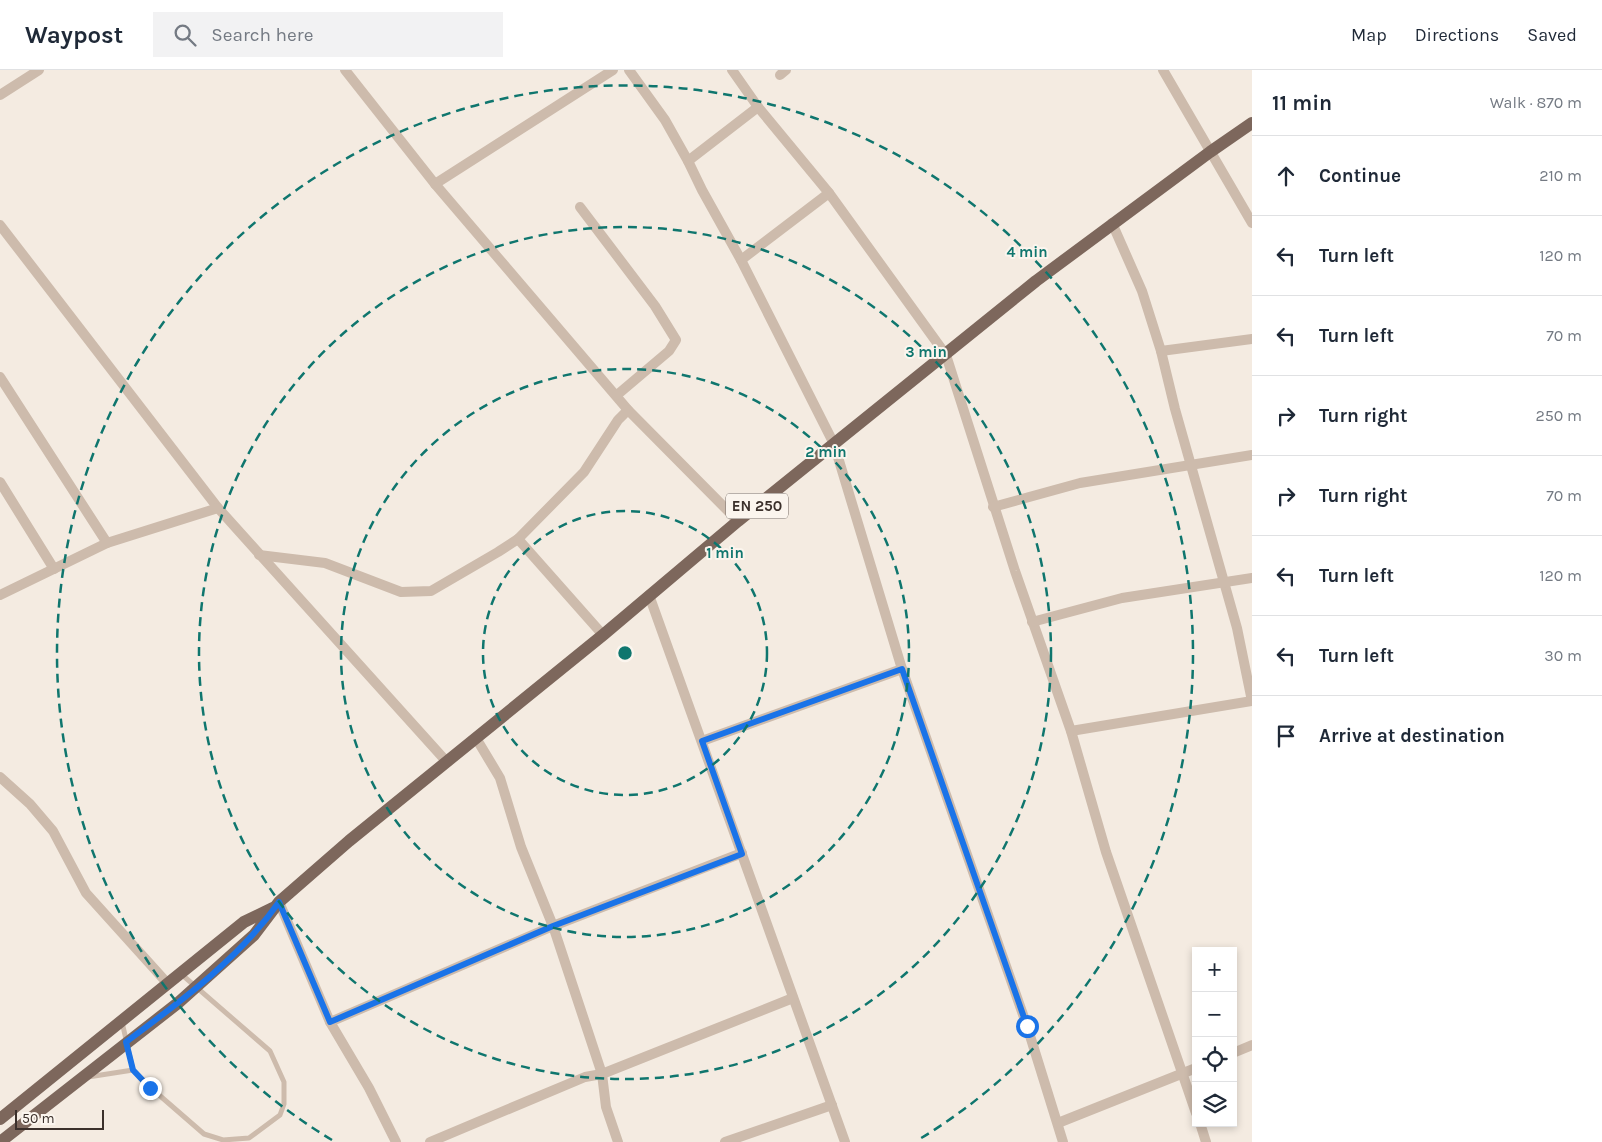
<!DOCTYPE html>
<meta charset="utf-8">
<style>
:root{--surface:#fff;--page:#f2f2f3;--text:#1f2937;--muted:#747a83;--line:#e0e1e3}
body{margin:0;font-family:Karla,sans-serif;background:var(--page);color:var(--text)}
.controls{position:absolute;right:15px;bottom:15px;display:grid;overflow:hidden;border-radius:0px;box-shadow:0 2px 8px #0003}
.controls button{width:45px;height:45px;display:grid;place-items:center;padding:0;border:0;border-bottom:1px solid var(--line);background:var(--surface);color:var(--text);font:25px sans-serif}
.scale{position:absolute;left:15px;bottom:12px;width:89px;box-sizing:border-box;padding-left:5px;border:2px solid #3b302b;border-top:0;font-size:14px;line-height:18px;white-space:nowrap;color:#3b302b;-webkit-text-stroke:4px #fbf5ee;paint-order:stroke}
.stop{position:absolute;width:15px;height:15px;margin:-11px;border:4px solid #1a73e8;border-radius:50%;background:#fff}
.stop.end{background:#1a73e8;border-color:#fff;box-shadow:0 1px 5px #0008}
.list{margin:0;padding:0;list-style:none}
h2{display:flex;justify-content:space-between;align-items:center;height:65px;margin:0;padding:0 20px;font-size:21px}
h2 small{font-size:16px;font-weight:400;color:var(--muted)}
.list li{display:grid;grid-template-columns:32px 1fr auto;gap:15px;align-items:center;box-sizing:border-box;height:80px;padding:0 20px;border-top:1px solid var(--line)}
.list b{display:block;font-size:19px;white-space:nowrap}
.list em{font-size:16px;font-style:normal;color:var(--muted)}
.icon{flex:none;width:28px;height:28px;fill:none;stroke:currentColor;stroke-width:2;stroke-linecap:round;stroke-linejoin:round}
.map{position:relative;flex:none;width:1252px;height:1072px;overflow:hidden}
header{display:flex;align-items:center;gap:30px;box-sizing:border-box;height:70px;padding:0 25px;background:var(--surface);border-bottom:1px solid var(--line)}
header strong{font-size:24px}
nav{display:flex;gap:28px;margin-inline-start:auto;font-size:18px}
.search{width:350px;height:45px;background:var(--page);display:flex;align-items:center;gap:12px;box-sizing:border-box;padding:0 18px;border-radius:0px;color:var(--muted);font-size:19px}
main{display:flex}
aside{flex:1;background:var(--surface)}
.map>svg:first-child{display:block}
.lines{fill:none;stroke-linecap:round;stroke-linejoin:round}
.service{stroke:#cdbbac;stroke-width:5}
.minor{stroke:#cdbbac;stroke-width:10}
.primary{stroke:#7d675c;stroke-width:12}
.route{stroke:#1a73e8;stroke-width:6}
.ring{fill:none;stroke:#0f766e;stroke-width:2.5;stroke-dasharray:9 6}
.labels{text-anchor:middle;stroke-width:4;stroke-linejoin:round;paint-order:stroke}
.shield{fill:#fbf5ee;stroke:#756b66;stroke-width:1}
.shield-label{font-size:15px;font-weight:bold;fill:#3b302b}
.centre{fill:#0f766e;stroke:#fbf5ee;stroke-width:2.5}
.ring-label{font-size:15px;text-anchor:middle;font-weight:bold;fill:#0f766e;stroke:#fbf5ee;stroke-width:4;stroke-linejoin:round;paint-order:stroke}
</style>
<header>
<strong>Waypost</strong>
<div class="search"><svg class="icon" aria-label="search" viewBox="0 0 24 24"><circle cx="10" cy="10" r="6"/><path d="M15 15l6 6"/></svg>Search here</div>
<nav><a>Map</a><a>Directions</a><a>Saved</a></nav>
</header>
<main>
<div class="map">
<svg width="1252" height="1072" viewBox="0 0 1252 1072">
<rect width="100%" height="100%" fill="#f4ebe1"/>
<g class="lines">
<!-- service -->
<g class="service">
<polyline points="122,952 133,1000"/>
<polyline points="88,1007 133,1000 151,1018 204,1064 223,1070 249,1068 280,1045 284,1034 284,1012 270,981 180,903"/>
</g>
<!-- minor -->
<g class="minor">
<polyline points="345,0 435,114 628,340 738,451"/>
<polyline points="629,0 665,50 688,91 702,120 741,190 834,374 902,599 1027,956 1063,1072"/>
<polyline points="732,0 758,37 829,123 946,285 1015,501 1071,661 1106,782 1196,1043"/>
<polyline points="1163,0 1252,153"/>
<polyline points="780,5 786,0"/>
<polyline points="0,25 39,0"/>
<polyline points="688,91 758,37"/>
<polyline points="435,114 613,0"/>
<polyline points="580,137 655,236 676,270 669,281 617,325"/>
<polyline points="1112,153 1142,221 1161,281 1175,339 1237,558 1252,631"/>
<polyline points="0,155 218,438 446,691"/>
<polyline points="741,190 829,123"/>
<polyline points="1161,281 1252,269"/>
<polyline points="0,307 107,473"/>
<polyline points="0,412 54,499"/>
<polyline points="993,437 1080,413 1252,385"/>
<polyline points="518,469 584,402 618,350 628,340"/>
<polyline points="259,485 325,493 401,522 431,521 498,482 518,469 603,565"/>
<polyline points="0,525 107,473 218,438"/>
<polyline points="649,525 845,1072"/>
<polyline points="1032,552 1122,528 1252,508"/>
<polyline points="1071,661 1252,631"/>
<polyline points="476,668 500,708 521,777 553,856 602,1004 606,1037 618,1072"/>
<polyline points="702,671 902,599"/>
<polyline points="0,707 30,734 53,761 86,823 168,914"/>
<polyline points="279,832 330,952 369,1018 396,1072"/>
<polyline points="330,952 553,856 742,783"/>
<polyline points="1233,983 1252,975"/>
<polyline points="1058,1053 1196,998"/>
<polyline points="1200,1053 1206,1072"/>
<polyline points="430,1072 585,1007 602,1004 793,928"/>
<polyline points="725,1072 832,1035"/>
</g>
<!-- primary -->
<g class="primary">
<polyline points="0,1049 244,852 273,838"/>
<polyline points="0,1072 178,933 254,865 279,832 349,771 603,565 738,451 1036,211 1210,82 1252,53"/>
</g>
</g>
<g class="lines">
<!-- route -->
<path class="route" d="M150 1018 133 1000 126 972C181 931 239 889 279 832L330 952 553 856 742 784 702 671 902 599 1027 956"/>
</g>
<!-- distance rings -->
<g class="ring">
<circle cx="625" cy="583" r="142"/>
<circle cx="625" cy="583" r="284"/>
<circle cx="625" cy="583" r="426"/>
<path d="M332 1070A568 568 0 1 1 918 1070"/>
</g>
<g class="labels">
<!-- shield labels -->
<rect class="shield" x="726" y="423.5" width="62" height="25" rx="4"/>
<g class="shield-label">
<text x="757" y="441">EN 250</text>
</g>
</g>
<circle cx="625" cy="583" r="8" class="centre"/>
<g class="ring-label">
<text x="1027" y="187">4 min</text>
<text x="926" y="287">3 min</text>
<text x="826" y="387">2 min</text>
<text x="725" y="488">1 min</text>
</g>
</svg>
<div class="controls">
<button>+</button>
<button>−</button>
<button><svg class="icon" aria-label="locate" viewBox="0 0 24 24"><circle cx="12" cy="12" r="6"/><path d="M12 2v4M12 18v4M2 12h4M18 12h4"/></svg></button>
<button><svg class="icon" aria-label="layers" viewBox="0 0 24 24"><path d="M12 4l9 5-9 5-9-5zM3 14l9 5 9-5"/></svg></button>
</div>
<div class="scale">50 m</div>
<div class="stop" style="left:1027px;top:956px"></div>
<div class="stop end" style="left:150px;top:1018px"></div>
</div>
<aside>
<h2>11 min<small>Walk · 870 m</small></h2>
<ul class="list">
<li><svg class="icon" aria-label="ahead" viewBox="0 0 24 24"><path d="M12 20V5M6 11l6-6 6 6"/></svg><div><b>Continue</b></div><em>210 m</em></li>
<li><svg class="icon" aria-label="left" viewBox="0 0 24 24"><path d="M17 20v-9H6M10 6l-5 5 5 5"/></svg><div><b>Turn left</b></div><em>120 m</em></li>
<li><svg class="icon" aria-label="left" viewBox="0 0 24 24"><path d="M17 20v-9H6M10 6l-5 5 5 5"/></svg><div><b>Turn left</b></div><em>70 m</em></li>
<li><svg class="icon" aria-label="right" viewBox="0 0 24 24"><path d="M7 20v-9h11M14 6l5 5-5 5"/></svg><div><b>Turn right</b></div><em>250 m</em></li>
<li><svg class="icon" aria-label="right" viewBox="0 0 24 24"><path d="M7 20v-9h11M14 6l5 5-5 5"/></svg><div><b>Turn right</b></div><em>70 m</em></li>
<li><svg class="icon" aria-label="left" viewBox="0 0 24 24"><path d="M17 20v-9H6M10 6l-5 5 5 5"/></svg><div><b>Turn left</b></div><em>120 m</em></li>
<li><svg class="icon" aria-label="left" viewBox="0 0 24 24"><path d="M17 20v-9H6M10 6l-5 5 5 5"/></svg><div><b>Turn left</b></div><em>30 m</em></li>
<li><svg class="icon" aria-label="arrive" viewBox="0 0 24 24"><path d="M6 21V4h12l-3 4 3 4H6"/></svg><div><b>Arrive at destination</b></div></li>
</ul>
</aside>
</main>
